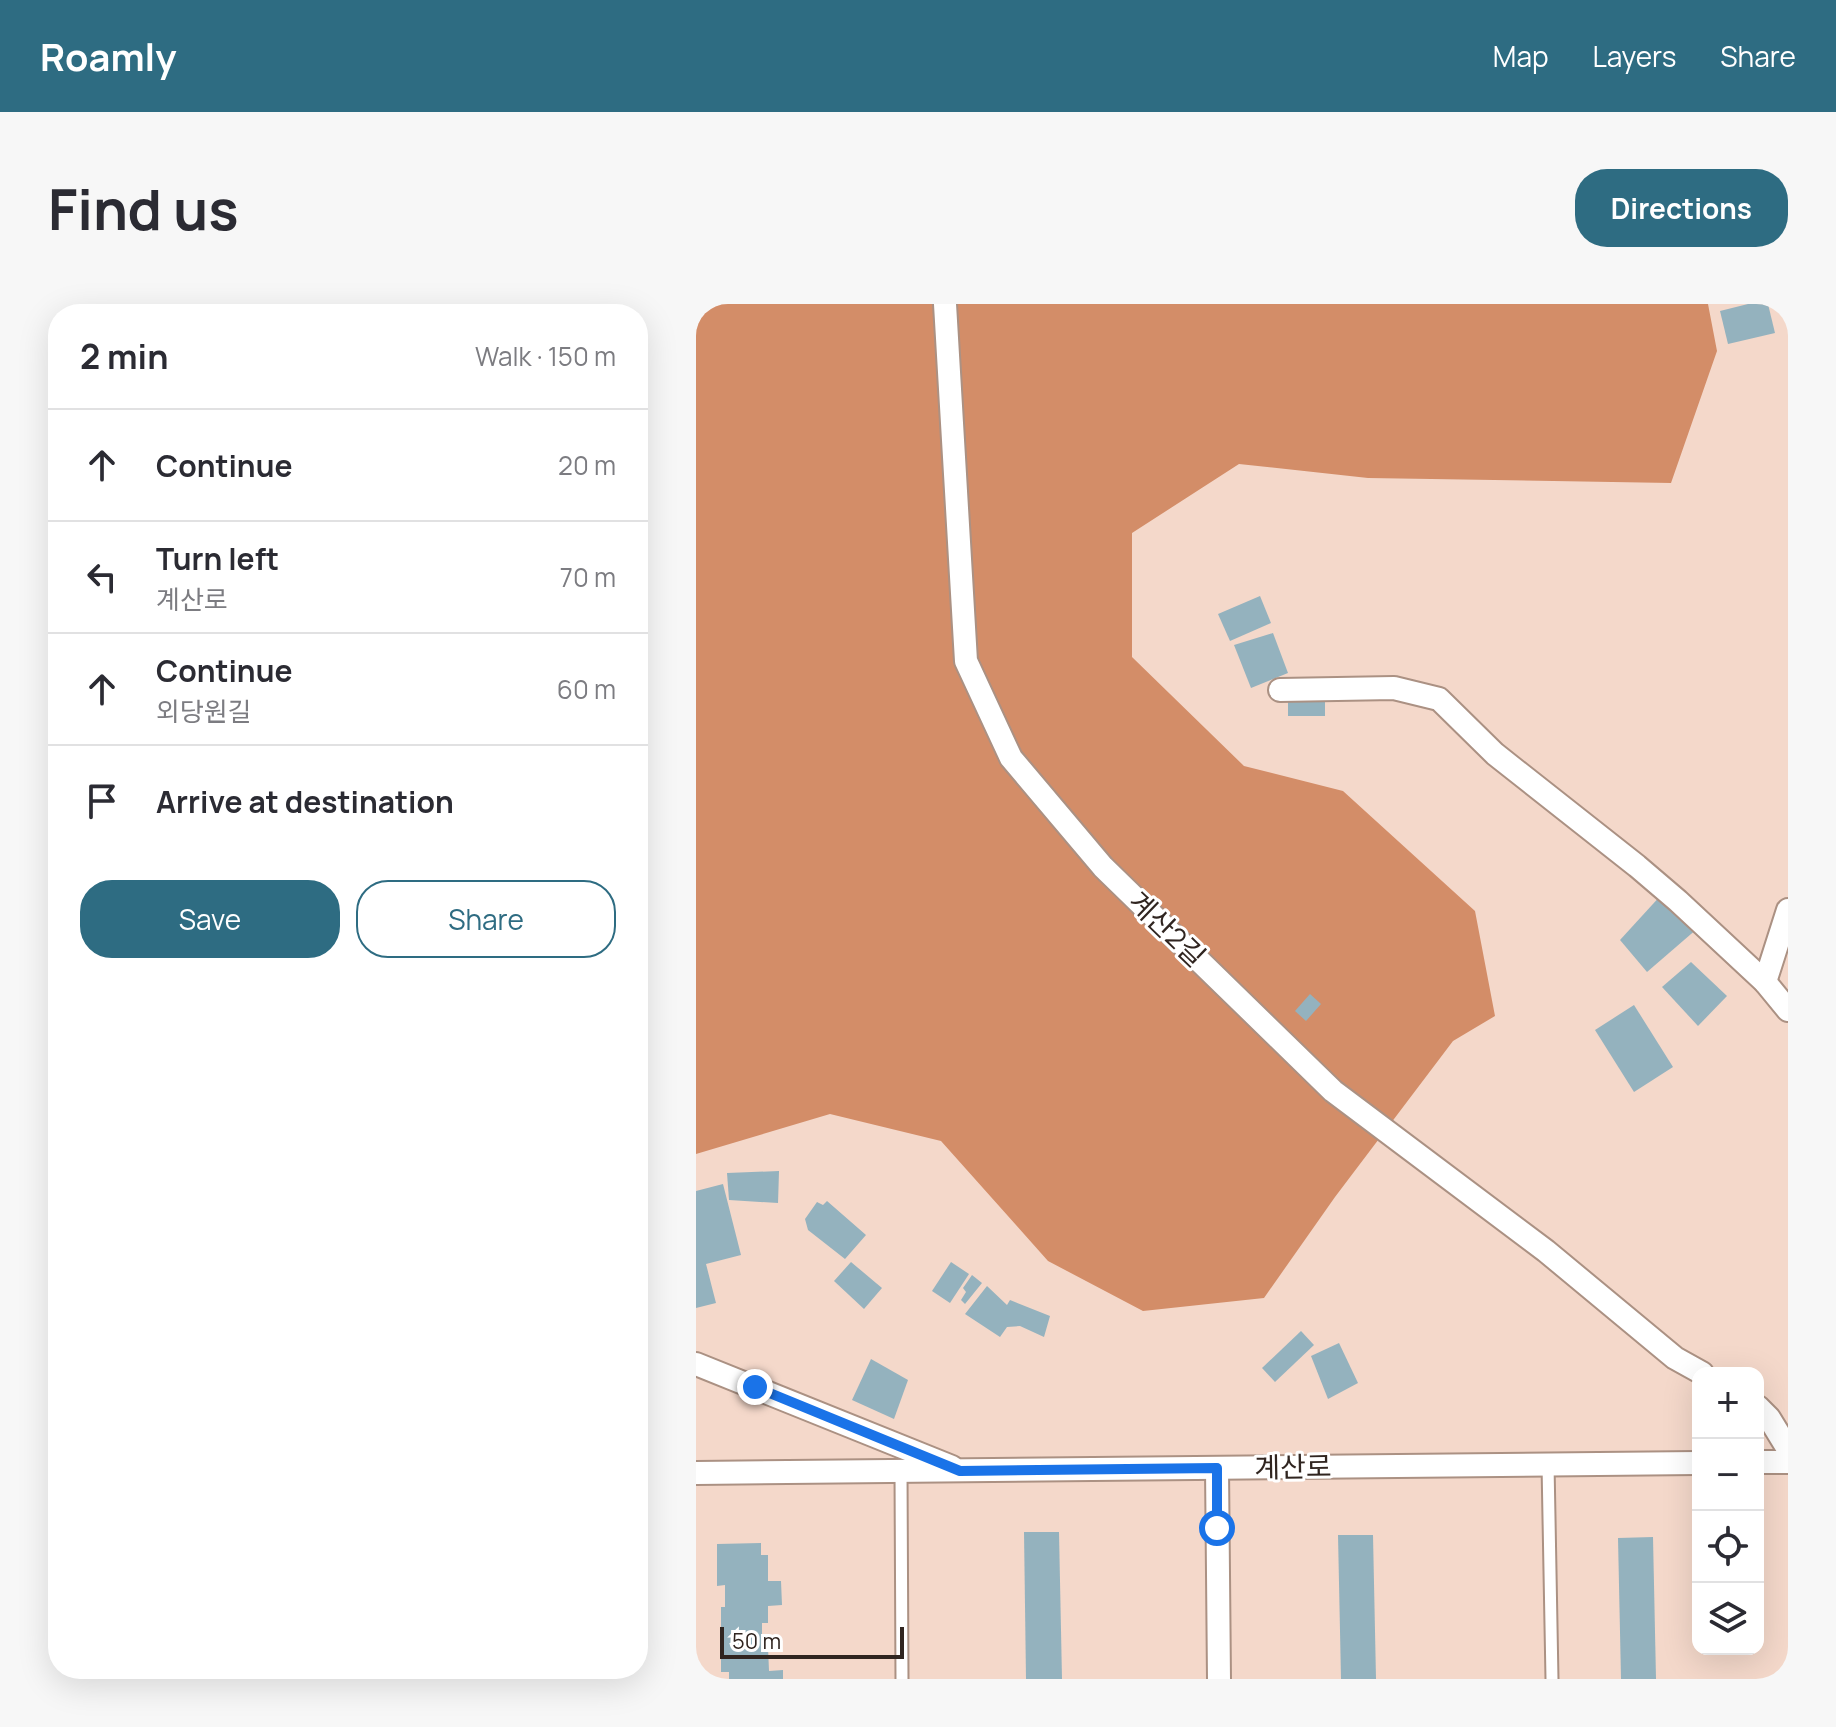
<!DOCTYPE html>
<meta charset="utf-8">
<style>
:root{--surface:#fff;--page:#f7f7f7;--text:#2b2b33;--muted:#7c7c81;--line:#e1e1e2;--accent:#2e6c82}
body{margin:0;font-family:Manrope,"Noto Sans KR",sans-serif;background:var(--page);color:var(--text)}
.controls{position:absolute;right:24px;bottom:24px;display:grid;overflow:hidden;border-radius:16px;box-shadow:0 8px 32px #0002}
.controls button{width:72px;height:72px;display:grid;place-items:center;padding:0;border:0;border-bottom:2px solid var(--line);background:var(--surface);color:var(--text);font:40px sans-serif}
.scale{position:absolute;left:24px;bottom:20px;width:184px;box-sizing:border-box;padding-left:8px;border:4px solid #302520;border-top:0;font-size:22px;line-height:28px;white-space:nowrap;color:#302520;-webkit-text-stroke:6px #fff;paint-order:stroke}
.stop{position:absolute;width:24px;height:24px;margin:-18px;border:6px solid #1a73e8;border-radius:50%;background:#fff}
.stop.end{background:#1a73e8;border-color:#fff;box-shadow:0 2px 8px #0008}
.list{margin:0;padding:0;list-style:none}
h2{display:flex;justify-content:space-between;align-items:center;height:104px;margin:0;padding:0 32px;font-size:34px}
h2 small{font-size:26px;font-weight:400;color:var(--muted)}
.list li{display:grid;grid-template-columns:52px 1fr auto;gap:24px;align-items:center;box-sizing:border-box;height:112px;padding:0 32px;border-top:2px solid var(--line)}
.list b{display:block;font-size:30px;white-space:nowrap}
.list p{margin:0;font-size:26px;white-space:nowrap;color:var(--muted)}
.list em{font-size:26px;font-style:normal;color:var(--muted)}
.actions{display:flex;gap:16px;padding:24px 32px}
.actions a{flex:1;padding:18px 0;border:2px solid var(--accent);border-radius:32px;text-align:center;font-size:28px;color:var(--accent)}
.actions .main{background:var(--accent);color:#fff}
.icon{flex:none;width:44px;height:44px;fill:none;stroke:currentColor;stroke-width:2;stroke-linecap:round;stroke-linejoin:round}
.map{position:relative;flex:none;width:1092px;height:1375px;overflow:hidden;border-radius:32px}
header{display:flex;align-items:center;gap:48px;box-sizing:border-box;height:112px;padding:0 40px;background:var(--accent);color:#fff}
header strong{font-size:38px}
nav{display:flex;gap:44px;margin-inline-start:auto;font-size:28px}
.intro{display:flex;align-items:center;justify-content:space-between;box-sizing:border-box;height:192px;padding:0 48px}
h1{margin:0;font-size:56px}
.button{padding:20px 36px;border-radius:32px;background:var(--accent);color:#fff;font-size:28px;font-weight:700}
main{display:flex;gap:48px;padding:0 48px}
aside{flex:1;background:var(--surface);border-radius:32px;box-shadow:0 8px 32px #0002}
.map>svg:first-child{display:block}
.forest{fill:#d38d68}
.building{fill:#94b2be}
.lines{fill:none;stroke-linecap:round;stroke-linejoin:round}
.service-casing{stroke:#ab9183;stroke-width:15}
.minor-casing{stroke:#ab9183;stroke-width:26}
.service{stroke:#fff;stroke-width:11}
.minor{stroke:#fff;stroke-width:22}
.route{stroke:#1a73e8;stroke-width:10}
.labels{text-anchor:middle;stroke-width:6;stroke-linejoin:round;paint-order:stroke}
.street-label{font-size:28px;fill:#302520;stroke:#fff}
</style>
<header>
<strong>Roamly</strong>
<nav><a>Map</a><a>Layers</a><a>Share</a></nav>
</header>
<div class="intro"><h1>Find us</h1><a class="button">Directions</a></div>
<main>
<aside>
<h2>2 min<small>Walk · 150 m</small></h2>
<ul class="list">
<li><svg class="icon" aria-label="ahead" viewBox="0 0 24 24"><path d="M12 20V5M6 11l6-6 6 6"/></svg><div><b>Continue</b></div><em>20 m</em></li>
<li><svg class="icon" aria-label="left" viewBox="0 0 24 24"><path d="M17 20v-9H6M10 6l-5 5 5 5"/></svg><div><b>Turn left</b><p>계산로</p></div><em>70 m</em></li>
<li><svg class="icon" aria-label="ahead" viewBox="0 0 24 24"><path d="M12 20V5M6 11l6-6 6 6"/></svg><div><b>Continue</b><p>외당원길</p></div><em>60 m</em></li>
<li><svg class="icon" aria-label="arrive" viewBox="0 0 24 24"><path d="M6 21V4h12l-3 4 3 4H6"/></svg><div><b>Arrive at destination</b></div></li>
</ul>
<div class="actions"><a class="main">Save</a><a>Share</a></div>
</aside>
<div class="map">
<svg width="1092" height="1375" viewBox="0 0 1092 1375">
<rect width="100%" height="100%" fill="#f4d8ca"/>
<!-- forest -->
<polygon class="forest" points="0,0 1012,0 1021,47 975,179 672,174 543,160 436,229 436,353 548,462 647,487 779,607 799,712 757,737 639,893 568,994 447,1007 352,957 245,837 134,810 0,850"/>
<!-- building -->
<g class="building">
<polygon points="1052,0 1072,0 1079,29 1032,40 1024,7"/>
<polygon points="564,292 575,319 534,337 522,310"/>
<polygon points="577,329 592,369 555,384 538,341"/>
<rect x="592" y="392" width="37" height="20"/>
<polygon points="967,589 1002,624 951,668 924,636"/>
<polygon points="995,658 1031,692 1002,722 966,683"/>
<polygon points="614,690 625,700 610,717 599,707"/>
<polygon points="938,701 977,763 938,788 899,726"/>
<polygon points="83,867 82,899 33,896 31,869"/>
<polygon points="27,880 45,951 10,960 20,999 0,1004 0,887"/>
<polygon points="131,897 170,931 149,955 112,926 109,915 121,898 127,901"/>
<polygon points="155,958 186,984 168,1005 138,977"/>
<polygon points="255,958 273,970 254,999 236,987"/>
<polygon points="276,971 286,979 269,1000 265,996 270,988 267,984"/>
<polygon points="291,982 311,1001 314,996 354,1012 348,1033 324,1022 311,1023 304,1033 269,1010"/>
<polygon points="605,1027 618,1041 579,1078 566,1064"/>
<polygon points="643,1039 662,1079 632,1095 615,1052"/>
<polygon points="175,1055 212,1076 198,1115 156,1096"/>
<polygon points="328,1228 363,1228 366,1375 330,1375"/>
<polygon points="642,1231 677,1231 680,1375 645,1375"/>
<polygon points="957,1233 960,1375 925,1375 922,1234"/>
<polygon points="65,1239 65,1251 72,1251 72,1277 85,1277 86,1301 72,1302 72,1319 66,1319 66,1343 72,1343 73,1367 87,1366 87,1375 33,1375 33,1368 25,1368 25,1303 29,1303 29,1281 21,1282 21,1240"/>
</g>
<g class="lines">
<!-- service casing -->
<g class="service-casing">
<g id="service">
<polyline points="852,1160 856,1375"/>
<polyline points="205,1167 206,1375"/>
</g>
</g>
<!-- minor casing -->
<g class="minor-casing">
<g id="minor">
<polyline points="249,0 270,357 315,454 407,563 637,787 850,947 979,1054 1006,1069"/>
<polyline points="584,386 698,384 743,395 799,450 941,562 982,597 1069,678 1092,706"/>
<polyline points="1069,678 1092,606"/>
<polyline points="0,1060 256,1163"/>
<polyline points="1062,1103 1073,1114 1092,1145"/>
<polyline points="1062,1158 1092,1158"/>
<polyline points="521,1164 523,1375"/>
<polyline points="0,1169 1002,1159"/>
</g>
</g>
<!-- service -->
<use href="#service" class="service"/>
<!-- minor -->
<use href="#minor" class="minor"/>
</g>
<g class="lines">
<!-- route -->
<polyline class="route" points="59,1083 264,1167 521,1164 521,1224"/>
</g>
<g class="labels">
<!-- street labels -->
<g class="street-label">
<text transform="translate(471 625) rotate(44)" y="10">계산2길</text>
<text transform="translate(597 1163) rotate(-1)" y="10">계산로</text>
</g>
</g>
</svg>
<div class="controls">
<button>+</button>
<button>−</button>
<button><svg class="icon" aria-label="locate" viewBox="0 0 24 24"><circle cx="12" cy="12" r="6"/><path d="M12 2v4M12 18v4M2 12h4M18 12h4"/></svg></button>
<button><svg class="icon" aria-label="layers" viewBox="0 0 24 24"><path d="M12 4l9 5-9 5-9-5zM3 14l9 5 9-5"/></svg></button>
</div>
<div class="scale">50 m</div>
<div class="stop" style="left:521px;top:1224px"></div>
<div class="stop end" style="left:59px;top:1083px"></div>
</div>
</main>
